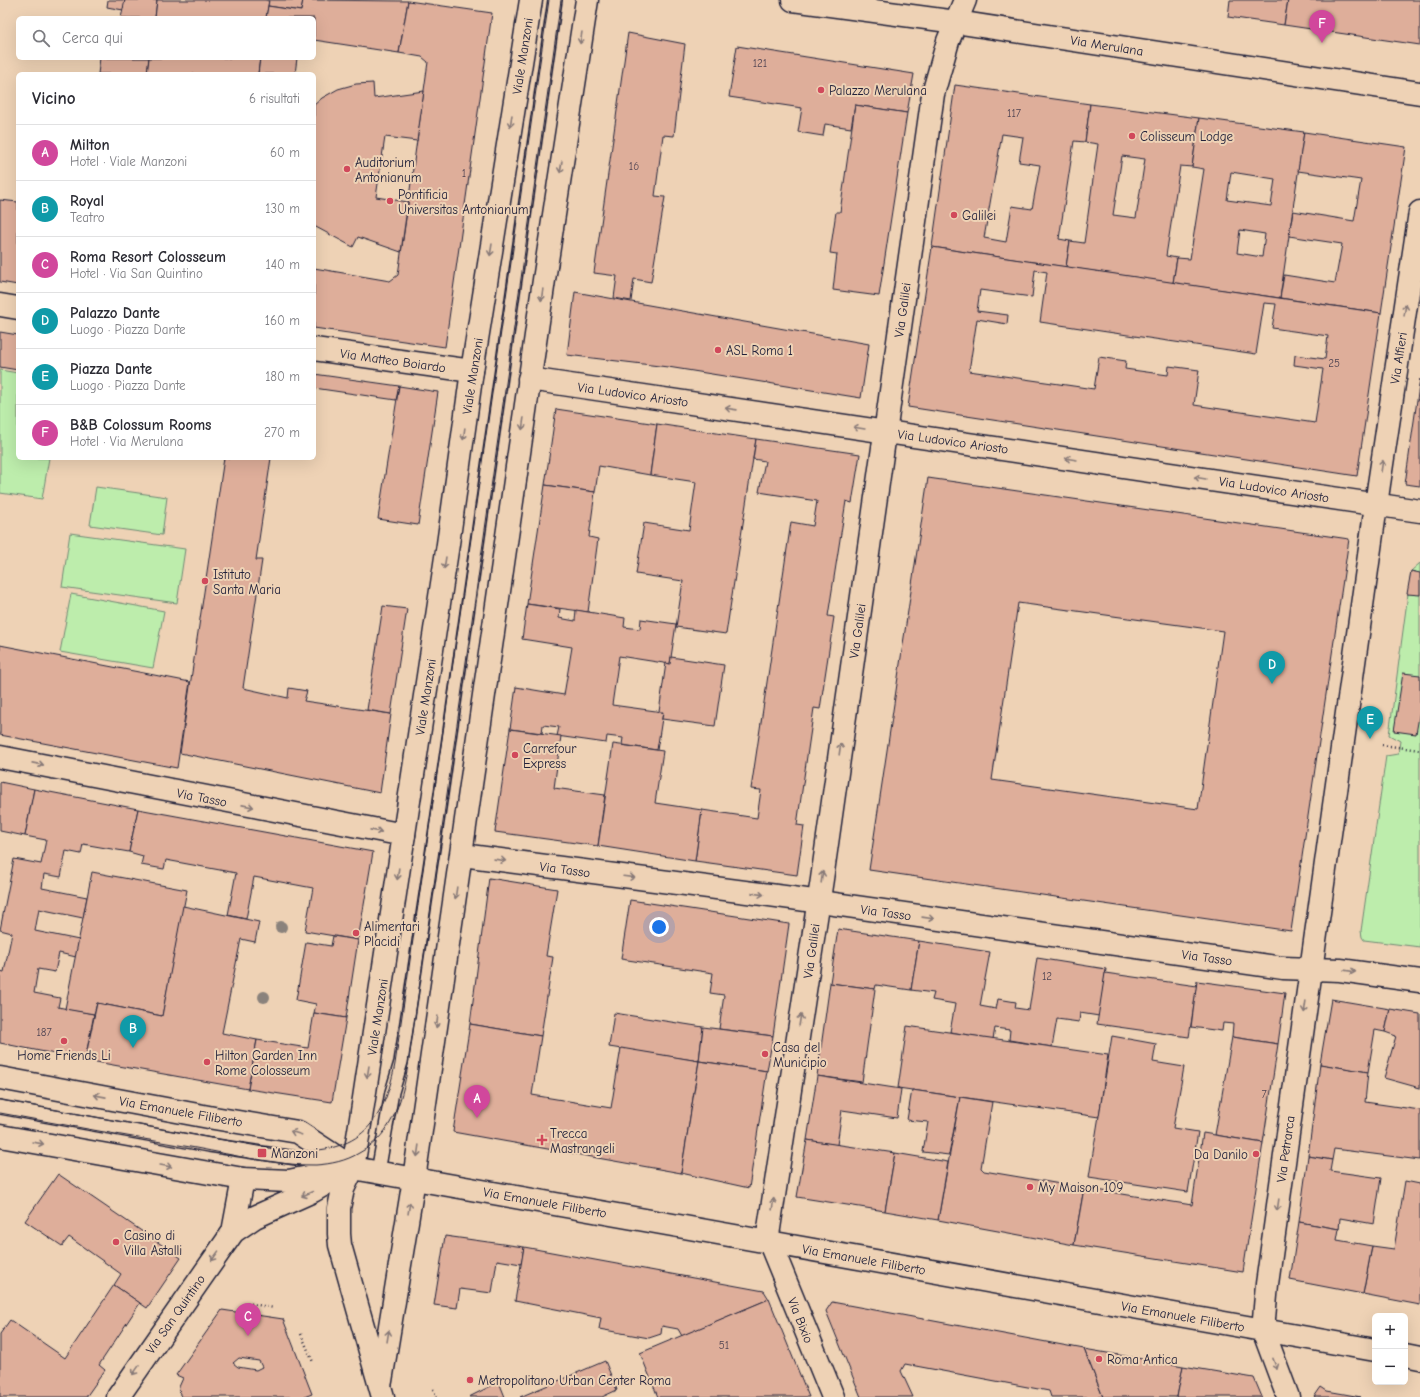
<!DOCTYPE html>
<html lang="it">
<meta charset="utf-8">
<style>
:root{--surface:#fff;--page:#f7f7f7;--text:#2b2b33;--muted:#7c7c81;--line:#e1e1e2;--accent:#d1495b}
body{margin:0;font-family:"Comic Neue",sans-serif;background:var(--page);color:var(--text)}
.controls{position:absolute;right:12px;bottom:12px;display:grid;overflow:hidden;border-radius:6px;box-shadow:0 4px 16px #0002}
.controls button{width:36px;height:36px;display:grid;place-items:center;padding:0;border:0;border-bottom:1px solid var(--line);background:var(--surface);color:var(--text);font:20px sans-serif}
.you{position:absolute;left:659px;top:927px;width:14px;height:14px;margin:-10px;border:3px solid #fff;border-radius:50%;background:#1a73e8;box-shadow:0 0 0 6px #1a73e833}
.badge{display:grid;place-items:center;width:26px;height:26px;border-radius:50%;background:var(--accent);color:#fff;font-size:13px;font-weight:700}
.pin{position:absolute;translate:-50% -33px;filter:drop-shadow(0 1px 2px #0008)}
.pin::after{content:'';position:absolute;top:21px;width:14px;height:12px;background:inherit;clip-path:polygon(0 0,100% 0,50% 100%)}
.list{margin:0;padding:0;list-style:none}
h2{display:flex;justify-content:space-between;align-items:center;height:52px;margin:0;padding:0 16px;font-size:17px}
h2 small{font-size:13px;font-weight:400;color:var(--muted)}
.list li{display:grid;grid-template-columns:26px 1fr auto;gap:12px;align-items:center;box-sizing:border-box;height:56px;padding:0 16px;border-top:1px solid var(--line)}
.list b{display:block;font-size:15px;white-space:nowrap}
.list p{margin:0;font-size:13px;white-space:nowrap;color:var(--muted)}
.list em{font-size:13px;font-style:normal;color:var(--muted)}
.icon{flex:none;width:22px;height:22px;fill:none;stroke:currentColor;stroke-width:2;stroke-linecap:round;stroke-linejoin:round}
.map{position:relative;flex:none;width:1420px;height:1397px;overflow:hidden}
.search{position:absolute;background:var(--surface);box-shadow:0 4px 16px #0002;left:16px;top:16px;width:300px;height:44px;display:flex;align-items:center;gap:10px;box-sizing:border-box;padding:0 14px;border-radius:6px;color:var(--muted);font-size:15px}
.panel{position:absolute;background:var(--surface);box-shadow:0 4px 16px #0002;left:16px;top:72px;width:300px;height:388px;border-radius:6px}
.map>svg:first-child{display:block}
.green{fill:#bdedac;stroke:#708874}
.building{fill:#deae9a;stroke:#22223b;fill-rule:evenodd}
.lines{fill:none;stroke-linecap:round;stroke-linejoin:round}
.lane-casing{stroke:#22223b;stroke-width:16}
.street-casing{stroke:#22223b;stroke-width:25}
.secondary-casing{stroke:#22223b;stroke-width:25}
.path{stroke:#22223b;stroke-width:2.5;stroke-dasharray:1 3;stroke-linecap:butt}
.lane{stroke:#eed2b5;stroke-width:13}
.street{stroke:#eed2b5;stroke-width:22}
.secondary{stroke:#eed2b5;stroke-width:22}
.tram{stroke:#22223b;stroke-width:1}
.tree{fill:#8a827b}
.oneway{stroke:#887a78}
.poi-dot{fill:#d1495b;stroke:#eed2b5;stroke-width:1.5}
.labels{text-anchor:middle;stroke-width:4;stroke-linejoin:round;paint-order:stroke}
.number-label{font-size:11px;fill:#514553}
.street-label{font-size:13px;fill:#22223b;stroke:#eed2b5}
.poi-label{font-size:13px;fill:#22223b;stroke:#eed2b5;text-anchor:start}
</style>
<div class="map">
<svg width="1420" height="1397" viewBox="0 0 1420 1397">
<rect width="100%" height="100%" fill="#eed2b5"/>
<filter id="ink" filterUnits="userSpaceOnUse"><feTurbulence type="fractalNoise" baseFrequency=".025" numOctaves="2"/><feDisplacementMap in="SourceGraphic" scale="8" xChannelSelector="R" yChannelSelector="G"/><feConvolveMatrix kernelMatrix="1 2 1 2 8 2 1 2 1" color-interpolation-filters="sRGB"/></filter>
<g filter="url(#ink)">
<!-- green -->
<g class="green">
<polygon points="0,370 18,373 18,458 49,458 42,499 0,493"/>
<polygon points="96,487 167,497 162,535 90,525"/>
<polygon points="70,533 185,549 177,603 62,587"/>
<polygon points="1420,563 1420,947 1364,940 1362,937 1361,931 1386,756 1398,754 1400,741 1389,735 1411,571"/>
<polygon points="71,594 164,611 153,668 60,652"/>
</g>
<!-- building -->
<g class="building">
<polygon points="108,0 125,0 123,10 107,7"/>
<polygon points="125,0 157,0 155,18 121,18"/>
<polygon points="157,0 265,0 269,1 266,18 155,18"/>
<polygon points="303,0 301,11 268,6 269,0"/>
<polygon points="303,0 408,1 399,53 314,40 314,18 266,18 268,6 301,11"/>
<polygon points="1230,0 1288,0 1284,25 1228,17"/>
<polygon points="1288,0 1420,0 1420,45 1284,25"/>
<polygon points="408,1 492,13 445,347 314,328 314,268 390,281 398,275 428,62 422,57 399,53"/>
<polygon points="628,33 685,44 674,136 663,135 655,196 665,197 651,282 634,279 631,301 614,298 617,276 594,273"/>
<polygon points="737,46 914,74 907,113 855,105 851,128 825,124 823,136 798,132 802,108 729,97"/>
<polygon points="100,58 149,58 147,74 98,74"/>
<polygon points="149,58 260,58 258,74 147,74"/>
<polygon points="260,58 297,58 295,74 258,74"/>
<polygon points="373,83 374,98 424,91 417,141 385,137 376,197 408,202 401,252 358,237 353,247 314,226 314,105 322,98 338,89 356,84"/>
<path d="M955 85 1090 104 1085 142 1074 141 1059 239 1070 241 1066 267 932 247ZM1002 134 1023 137 1019 162 1040 165 1032 209 1012 206 1006 242 984 238Z"/>
<path d="M1090 104 1199 118 1192 167 1180 166 1166 256 1177 258 1173 283 1066 267 1070 241 1084 243 1098 144 1085 142ZM1122 156 1145 159 1136 218 1113 215Z"/>
<polygon points="855,105 907,113 879,296 833,290 837,254 830,253 836,212 840,212"/>
<path d="M1199 118 1304 132 1280 298 1173 283 1177 258 1190 259 1204 169 1192 167ZM1231 172 1275 179 1271 206 1227 200ZM1240 230 1265 234 1262 257 1237 253Z"/>
<polygon points="1304,132 1406,147 1381,313 1280,298 1284,275 1335,283 1342,244 1289,236 1293,211 1354,221 1361,180 1298,171"/>
<polygon points="0,200 18,202 18,285 0,282"/>
<path d="M932 247 1381 313 1357 476 908 407ZM1035 270 1047 272 1040 322 1256 354 1264 303 1276 304 1272 328 1328 336 1325 359 1295 355 1294 365 1323 369 1315 423 1194 405 1199 370 1169 366 1168 375 1125 369 1126 361 1099 357 1094 389 969 371 977 319 1007 324 1008 315 977 311 980 290 1032 297Z"/>
<polygon points="575,292 869,344 861,398 668,367 567,355"/>
<polygon points="0,332 18,335 18,370 0,367"/>
<polygon points="314,374 399,386 396,400 314,388"/>
<polygon points="1420,379 1420,400 1417,400"/>
<polygon points="399,386 438,392 418,525 378,519"/>
<polygon points="1417,400 1420,400 1420,486 1405,484"/>
<polygon points="556,409 657,424 650,475 599,466 595,492 545,485"/>
<polygon points="657,424 756,439 726,634 676,627 683,581 636,574 644,523 689,530 696,482 650,475"/>
<polygon points="756,439 860,454 852,503 846,501 828,616 834,617 820,709 814,708 797,825 804,826 797,875 695,861 702,810 757,818 761,790 751,789 791,522 813,526 817,501 759,492 765,461 753,459"/>
<polygon points="224,458 271,458 256,560 262,560 243,688 288,698 289,688 307,691 304,701 391,714 380,793 180,753"/>
<path d="M928 478 1349 539 1291 931 869 870ZM1018 603 1223 631 1198 809 992 780Z"/>
<polygon points="545,485 595,492 589,537 598,539 588,612 527,604"/>
<polygon points="1411,571 1420,573 1420,595 1407,594"/>
<polygon points="527,604 560,609 559,618 575,621 576,610 625,618 624,627 640,629 641,619 676,624 670,664 619,656 612,705 663,712 657,750 622,745 623,738 607,736 606,743 557,736 559,727 543,725 542,733 510,729 516,687 564,695 572,647 522,639"/>
<polygon points="383,606 407,609 391,714 367,710"/>
<polygon points="0,645 190,682 177,768 0,735"/>
<polygon points="671,657 724,665 715,726 662,719 663,712 659,712 666,663 670,664"/>
<polygon points="1403,673 1420,675 1420,710 1416,734 1394,731"/>
<polygon points="510,729 561,736 554,788 605,795 598,846 495,832"/>
<polygon points="613,744 663,751 655,803 702,810 695,861 598,846"/>
<polygon points="0,782 34,789 25,836 0,831"/>
<polygon points="34,789 138,809 129,852 83,844 81,854 66,851 61,877 44,874 42,888 87,897 83,918 39,909 35,931 79,940 76,957 59,953 55,972 38,969 34,993 60,998 58,1007 94,1014 85,1060 0,1043 0,971 4,972 12,933 0,930 14,859 41,864 46,840 25,836"/>
<polygon points="138,809 373,852 358,940 305,931 313,888 254,877 246,919 228,915 236,873 166,860 164,869 141,865 143,856 129,852"/>
<polygon points="92,872 187,890 162,1016 97,1003 94,1014 65,1009"/>
<polygon points="489,878 557,889 546,956 553,957 541,1036 470,1024"/>
<polygon points="630,900 789,924 773,1036 719,1029 724,995 710,993 713,973 621,959"/>
<polygon points="183,906 259,922 255,942 241,939 222,1033 257,1040 248,1089 85,1060 97,1003 162,1016"/>
<polygon points="838,929 919,941 911,990 876,985 875,989 830,983"/>
<polygon points="333,936 358,940 346,1018 314,1013 316,1004 296,1000 306,942 331,946"/>
<polygon points="919,941 990,952 980,1006 996,1009 998,999 1016,1002 1015,1008 1029,1010 1037,958 1106,969 1099,1016 1080,1013 1079,1022 1057,1019 1052,1047 1009,1040 1010,1030 995,1028 993,1039 950,1032 955,1004 932,1000 934,993 911,990"/>
<polygon points="1105,973 1197,986 1189,1037 1097,1024"/>
<polygon points="1197,981 1285,993 1278,1044 1232,1037 1233,1024 1223,1023 1222,1031 1191,1027"/>
<polygon points="830,983 875,989 862,1082 817,1076"/>
<polygon points="1331,999 1390,1009 1385,1032 1375,1030 1368,1072 1320,1064"/>
<polygon points="1390,1009 1420,1014 1420,1088 1384,1078 1396,1036 1385,1032"/>
<polygon points="314,1013 346,1018 332,1102 248,1089 257,1040 308,1048"/>
<polygon points="614,1013 703,1027 699,1061 609,1047"/>
<polygon points="470,1024 541,1036 532,1095 611,1108 621,1048 699,1061 681,1173 453,1132"/>
<polygon points="907,1026 1108,1055 1099,1117 898,1088"/>
<polygon points="703,1027 773,1036 767,1071 699,1061"/>
<polygon points="1112,1036 1156,1044 1153,1062 1184,1067 1173,1128 1198,1132 1188,1192 1089,1177"/>
<polygon points="1232,1037 1278,1044 1263,1143 1215,1135"/>
<polygon points="699,1061 767,1071 749,1188 681,1173"/>
<polygon points="1320,1064 1368,1072 1365,1102 1420,1110 1420,1160 1334,1149 1332,1160 1308,1156"/>
<polygon points="817,1076 901,1089 897,1118 842,1110 837,1145 807,1140"/>
<polygon points="912,1090 960,1097 949,1155 923,1152 928,1122 907,1120"/>
<polygon points="960,1097 992,1102 981,1168 984,1171 1084,1188 1074,1245 938,1220"/>
<polygon points="1203,1133 1263,1143 1243,1272 1074,1245 1084,1188 1192,1205"/>
<polygon points="807,1140 895,1153 885,1211 797,1197"/>
<polygon points="895,1153 948,1162 938,1220 885,1211"/>
<polygon points="1308,1156 1332,1160 1330,1171 1381,1178 1374,1224 1340,1218 1339,1229 1299,1222"/>
<polygon points="58,1174 181,1258 147,1308 114,1285 121,1274 69,1237 62,1246 25,1221"/>
<polygon points="1405,1181 1420,1184 1420,1305 1363,1294 1372,1246 1394,1249"/>
<polygon points="1299,1222 1339,1229 1337,1240 1372,1246 1363,1294 1290,1280"/>
<polygon points="445,1236 524,1247 521,1264 497,1260 492,1293 460,1289 457,1308 434,1305"/>
<polygon points="524,1247 764,1291 769,1299 682,1336 678,1329 662,1326 661,1334 649,1338 599,1329 601,1318 515,1301"/>
<polygon points="114,1285 140,1303 99,1365 105,1370 86,1397 0,1397 0,1334 10,1320 65,1358"/>
<polygon points="769,1299 809,1397 658,1397 640,1353"/>
<polygon points="832,1302 1084,1349 1103,1397 1051,1397 1049,1391 905,1364 901,1371 913,1397 861,1397 826,1311"/>
<path d="M222 1310 283 1319 312 1394 304 1397H182L180 1395 179 1387 183 1378 176 1375ZM239 1358 259 1361 262 1367 256 1370 238 1367 233 1363Z"/>
<polygon points="1084,1349 1183,1366 1177,1397 1103,1397"/>
<polygon points="605,1361 617,1390 602,1397 520,1397"/>
<polygon points="1183,1366 1254,1378 1262,1397 1177,1397"/>
<polygon points="499,1382 505,1397 469,1397"/>
<polygon points="1321,1387 1327,1391 1361,1397 1314,1397"/>
</g>
<g class="lines">
<!-- lane casing -->
<g class="lane-casing">
<g id="lane">
<polyline points="0,1107 209,1145 342,1165"/>
<polyline points="378,1172 392,1092 401,1062 438,815 555,0"/>
</g>
</g>
<!-- street casing -->
<g class="street-casing">
<g id="street">
<polyline points="0,305 18,308"/>
<polyline points="314,349 472,371"/>
<polyline points="529,379 1420,511"/>
<polyline points="0,757 404,835"/>
<polyline points="462,855 792,898 1283,968 1340,970 1420,981"/>
<polyline points="233,1232 243,1179"/>
<polyline points="118,1397 233,1232 255,1217 313,1191 349,1170"/>
<polyline points="833,1397 772,1248 768,1235 822,879 933,94 948,41 965,0"/>
<polyline points="1288,1397 1263,1330 1267,1284 1379,484 1420,212"/>
</g>
</g>
<!-- secondary casing -->
<g class="secondary-casing">
<g id="secondary">
<polyline points="793,0 956,22 1420,93"/>
<polyline points="0,1078 214,1118 298,1132 353,1168"/>
<polyline points="0,1136 243,1179 289,1181 353,1168 1375,1350"/>
<polyline points="1405,1355 1420,1358"/>
<polyline points="381,1381 414,1179 544,280 587,0"/>
<polyline points="383,1397 340,1245 339,1234 339,1208 343,1189 353,1168 361,1118 448,544 472,371 531,0"/>
</g>
</g>
<!-- path -->
<g class="path">
<polyline points="1382,745 1420,750"/>
<polyline points="247,1303 274,1308"/>
<polyline points="301,1334 313,1362"/>
<polyline points="433,1389 436,1397"/>
</g>
<!-- lane -->
<use href="#lane" class="lane"/>
<!-- street -->
<use href="#street" class="street"/>
<!-- secondary -->
<use href="#secondary" class="secondary"/>
<!-- tram -->
<g class="tram">
<path d="M0 1100 280 1150C350 1156 382 1134 395 1064L549 0"/>
<path d="M0 1113C65 1125 131 1137 196 1148 234 1155 278 1166 316 1165 331 1164 346 1161 359 1153 395 1134 403 1096 409 1059L561 0"/>
</g>
</g>
<!-- trees -->
<g class="tree">
<circle cx="281" cy="927" r="6"/>
<circle cx="264" cy="997" r="6"/>
</g>
<!-- one-way arrows -->
<defs><path id="oneway-shaft" d="M-6 0H5M1.5-3L5.5 0L1.5 3" fill="none" stroke-width="1.6" stroke-linecap="round" stroke-linejoin="round"/></defs>
<g class="oneway">
<use href="#oneway-shaft" transform="translate(581 38) rotate(99)"/>
<use href="#oneway-shaft" transform="translate(511 121) rotate(99)"/>
<use href="#oneway-shaft" transform="translate(561 167) rotate(99)"/>
<use href="#oneway-shaft" transform="translate(491 250) rotate(99)"/>
<use href="#oneway-shaft" transform="translate(542 295) rotate(98)"/>
<use href="#oneway-shaft" transform="translate(1405 310) rotate(-81)"/>
<use href="#oneway-shaft" transform="translate(731 409) rotate(-172)"/>
<use href="#oneway-shaft" transform="translate(523 424) rotate(98)"/>
<use href="#oneway-shaft" transform="translate(859 428) rotate(-171)"/>
<use href="#oneway-shaft" transform="translate(464 434) rotate(98)"/>
<use href="#oneway-shaft" transform="translate(1071 459) rotate(-171)"/>
<use href="#oneway-shaft" transform="translate(1382 466) rotate(-81)"/>
<use href="#oneway-shaft" transform="translate(1200 478) rotate(-171)"/>
<use href="#oneway-shaft" transform="translate(445 563) rotate(99)"/>
<use href="#oneway-shaft" transform="translate(840 749) rotate(-82)"/>
<use href="#oneway-shaft" transform="translate(38 764) rotate(11)"/>
<use href="#oneway-shaft" transform="translate(248 806) rotate(11)"/>
<use href="#oneway-shaft" transform="translate(376 831) rotate(11)"/>
<use href="#oneway-shaft" transform="translate(500 860) rotate(8)"/>
<use href="#oneway-shaft" transform="translate(398 874) rotate(98)"/>
<use href="#oneway-shaft" transform="translate(629 877) rotate(7)"/>
<use href="#oneway-shaft" transform="translate(822 877) rotate(-82)"/>
<use href="#oneway-shaft" transform="translate(456 893) rotate(98)"/>
<use href="#oneway-shaft" transform="translate(758 894) rotate(7)"/>
<use href="#oneway-shaft" transform="translate(928 918) rotate(8)"/>
<use href="#oneway-shaft" transform="translate(1350 971) rotate(8)"/>
<use href="#oneway-shaft" transform="translate(1305 1007) rotate(98)"/>
<use href="#oneway-shaft" transform="translate(800 1020) rotate(-81)"/>
<use href="#oneway-shaft" transform="translate(437 1022) rotate(98)"/>
<use href="#oneway-shaft" transform="translate(368 1072) rotate(99)"/>
<use href="#oneway-shaft" transform="translate(100 1096) rotate(-169)"/>
<use href="#oneway-shaft" transform="translate(296 1133) rotate(-162)"/>
<use href="#oneway-shaft" transform="translate(38 1143) rotate(10)"/>
<use href="#oneway-shaft" transform="translate(418 1151) rotate(98)"/>
<use href="#oneway-shaft" transform="translate(166 1166) rotate(10)"/>
<use href="#oneway-shaft" transform="translate(307 1194) rotate(156)"/>
<use href="#oneway-shaft" transform="translate(773 1204) rotate(-82)"/>
<use href="#oneway-shaft" transform="translate(1278 1205) rotate(98)"/>
<use href="#oneway-shaft" transform="translate(409 1208) rotate(-81)"/>
<use href="#oneway-shaft" transform="translate(215 1256) rotate(126)"/>
<use href="#oneway-shaft" transform="translate(388 1336) rotate(-81)"/>
<use href="#oneway-shaft" transform="translate(1275 1364) rotate(70)"/>
<use href="#oneway-shaft" transform="translate(136 1370) rotate(125)"/>
</g>
</g>
<!-- markers -->
<g class="poi-dot">
<circle cx="821" cy="90" r="4"/>
<circle cx="1132" cy="136" r="4"/>
<circle cx="347" cy="169" r="4"/>
<circle cx="390" cy="201" r="4"/>
<circle cx="954" cy="215" r="4"/>
<circle cx="718" cy="350" r="4"/>
<circle cx="205" cy="581" r="4"/>
<circle cx="515" cy="755" r="4"/>
<circle cx="356" cy="933" r="4"/>
<circle cx="64" cy="1041" r="4"/>
<circle cx="765" cy="1054" r="4"/>
<circle cx="207" cy="1062" r="4"/>
<path d="M540 1134h4v4h4v4h-4v4h-4v-4h-4v-4h4z"/>
<rect x="257" y="1148" width="10" height="10" rx="2"/>
<circle cx="1256" cy="1154" r="4"/>
<circle cx="1030" cy="1187" r="4"/>
<circle cx="116" cy="1242" r="4"/>
<circle cx="1099" cy="1359" r="4"/>
<circle cx="470" cy="1380" r="4"/>
</g>
<g class="labels">
<!-- number labels -->
<g class="number-label">
<text x="760" y="67">121</text>
<text x="1014" y="117">117</text>
<text x="634" y="170">16</text>
<text x="464" y="177">1</text>
<text x="1334" y="367">25</text>
<text x="1047" y="980">12</text>
<text x="44" y="1036">187</text>
<text x="1264" y="1098">7</text>
<text x="724" y="1349">51</text>
</g>
<!-- street labels -->
<g class="street-label">
<text transform="translate(1107 45) rotate(9)" y="5">Via Merulana</text>
<text transform="translate(522 56) rotate(-81)" y="5">Viale Manzoni</text>
<text transform="translate(902 310) rotate(-82)" y="5">Via Galilei</text>
<text transform="translate(1398 358) rotate(-81)" y="5">Via Alfieri</text>
<text transform="translate(393 360) rotate(8)" y="5">Via Matteo Boiardo</text>
<text transform="translate(472 376) rotate(-81)" y="5">Viale Manzoni</text>
<text transform="translate(633 394) rotate(8)" y="5">Via Ludovico Ariosto</text>
<text transform="translate(953 441) rotate(8)" y="5">Via Ludovico Ariosto</text>
<text transform="translate(1274 489) rotate(9)" y="5">Via Ludovico Ariosto</text>
<text transform="translate(857 631) rotate(-82)" y="5">Via Galilei</text>
<text transform="translate(425 697) rotate(-81)" y="5">Viale Manzoni</text>
<text transform="translate(202 797) rotate(11)" y="5">Via Tasso</text>
<text transform="translate(565 869) rotate(8)" y="5">Via Tasso</text>
<text transform="translate(886 912) rotate(8)" y="5">Via Tasso</text>
<text transform="translate(811 951) rotate(-82)" y="5">Via Galilei</text>
<text transform="translate(1207 957) rotate(8)" y="5">Via Tasso</text>
<text transform="translate(377 1017) rotate(-81)" y="5">Viale Manzoni</text>
<text transform="translate(181 1111) rotate(10)" y="5">Via Emanuele Filiberto</text>
<text transform="translate(1285 1149) rotate(-82)" y="5">Via Petrarca</text>
<text transform="translate(545 1202) rotate(10)" y="5">Via Emanuele Filiberto</text>
<text transform="translate(864 1259) rotate(10)" y="5">Via Emanuele Filiberto</text>
<text transform="translate(175 1314) rotate(-55)" y="5">Via San Quintino</text>
<text transform="translate(1183 1316) rotate(10)" y="5">Via Emanuele Filiberto</text>
<text transform="translate(801 1320) rotate(68)" y="5">Via Bixio</text>
</g>
<!-- poi labels -->
<g class="poi-label">
<text x="829" y="95">Palazzo Merulana</text>
<text x="1140" y="141">Colisseum Lodge</text>
<text x="355" y="167">Auditorium<tspan x="355" dy="15">Antonianum</tspan></text>
<text x="398" y="199">Pontificia<tspan x="398" dy="15">Universitas Antonianum</tspan></text>
<text x="962" y="220">Galilei</text>
<text x="726" y="355">ASL Roma 1</text>
<text x="213" y="579">Istituto<tspan x="213" dy="15">Santa Maria</tspan></text>
<text x="523" y="753">Carrefour<tspan x="523" dy="15">Express</tspan></text>
<text x="364" y="931">Alimentari<tspan x="364" dy="15">Placidi</tspan></text>
<text x="773" y="1052">Casa del<tspan x="773" dy="15">Municipio</tspan></text>
<text x="64" y="1060" text-anchor="middle">Home Friends Li</text>
<text x="215" y="1060">Hilton Garden Inn<tspan x="215" dy="15">Rome Colosseum</tspan></text>
<text x="550" y="1138">Trecca<tspan x="550" dy="15">Mastrangeli</tspan></text>
<text x="271" y="1158">Manzoni</text>
<text x="1248" y="1159" text-anchor="end">Da Danilo</text>
<text x="1038" y="1192">My Maison 109</text>
<text x="124" y="1240">Casino di<tspan x="124" dy="15">Villa Astalli</tspan></text>
<text x="1107" y="1364">Roma Antica</text>
<text x="478" y="1385">Metropolitano Urban Center Roma</text>
</g>
</g>
</svg>
<div class="controls">
<button>+</button>
<button>−</button>
</div>
<div class="you"></div>
<div class="pin badge" style="left:477px;top:1118px;background:#d1479c">A</div>
<div class="pin badge" style="left:133px;top:1048px;background:#0f9aa8">B</div>
<div class="pin badge" style="left:248px;top:1336px;background:#d1479c">C</div>
<div class="pin badge" style="left:1272px;top:684px;background:#0f9aa8">D</div>
<div class="pin badge" style="left:1370px;top:739px;background:#0f9aa8">E</div>
<div class="pin badge" style="left:1322px;top:43px;background:#d1479c">F</div>
<div class="search"><svg class="icon" aria-label="search" viewBox="0 0 24 24"><circle cx="10" cy="10" r="6"/><path d="M15 15l6 6"/></svg>Cerca qui</div>
<section class="panel">
<h2>Vicino<small>6 risultati</small></h2>
<ul class="list">
<li><span class="badge" style="background:#d1479c">A</span><div><b>Milton</b><p>Hotel · Viale Manzoni</p></div><em>60 m</em></li>
<li><span class="badge" style="background:#0f9aa8">B</span><div><b>Royal</b><p>Teatro</p></div><em>130 m</em></li>
<li><span class="badge" style="background:#d1479c">C</span><div><b>Roma Resort Colosseum</b><p>Hotel · Via San Quintino</p></div><em>140 m</em></li>
<li><span class="badge" style="background:#0f9aa8">D</span><div><b>Palazzo Dante</b><p>Luogo · Piazza Dante</p></div><em>160 m</em></li>
<li><span class="badge" style="background:#0f9aa8">E</span><div><b>Piazza Dante</b><p>Luogo · Piazza Dante</p></div><em>180 m</em></li>
<li><span class="badge" style="background:#d1479c">F</span><div><b>B&amp;B Colossum Rooms</b><p>Hotel · Via Merulana</p></div><em>270 m</em></li>
</ul>
</section>
</div>
